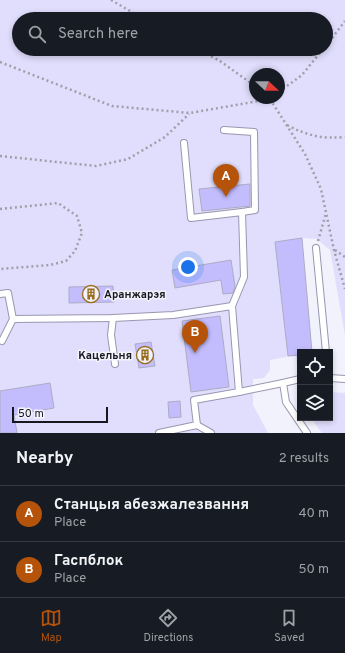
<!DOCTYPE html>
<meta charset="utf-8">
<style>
:root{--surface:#171b24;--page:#20242c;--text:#f1f3f6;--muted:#9ea1a6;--line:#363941;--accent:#b45309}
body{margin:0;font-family:Overpass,sans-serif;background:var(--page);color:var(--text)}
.controls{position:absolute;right:12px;bottom:12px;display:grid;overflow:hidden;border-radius:0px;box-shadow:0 2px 6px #0003}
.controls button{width:36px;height:36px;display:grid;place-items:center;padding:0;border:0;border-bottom:1px solid var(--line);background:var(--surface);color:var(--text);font:20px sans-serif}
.compass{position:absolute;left:249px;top:68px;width:36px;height:36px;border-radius:50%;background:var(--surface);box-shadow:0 2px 6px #0003;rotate:112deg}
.scale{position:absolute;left:12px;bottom:10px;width:96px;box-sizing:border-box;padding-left:4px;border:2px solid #181720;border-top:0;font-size:11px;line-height:14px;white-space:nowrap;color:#181720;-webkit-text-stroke:3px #f2f2fd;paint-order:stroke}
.you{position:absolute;left:188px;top:267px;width:14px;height:14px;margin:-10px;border:3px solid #fff;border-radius:50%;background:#1a73e8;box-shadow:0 0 0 6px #1a73e833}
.badge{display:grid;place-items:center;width:26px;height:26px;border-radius:50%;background:var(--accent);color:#fff;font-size:13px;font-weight:700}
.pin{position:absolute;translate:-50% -33px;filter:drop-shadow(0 1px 2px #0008)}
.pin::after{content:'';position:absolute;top:21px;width:14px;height:12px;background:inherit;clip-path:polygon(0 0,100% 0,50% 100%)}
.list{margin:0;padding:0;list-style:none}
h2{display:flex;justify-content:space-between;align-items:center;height:52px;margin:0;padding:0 16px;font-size:17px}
h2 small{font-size:13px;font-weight:400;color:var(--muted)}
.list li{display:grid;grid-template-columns:26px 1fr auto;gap:12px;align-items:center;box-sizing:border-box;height:56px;padding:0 16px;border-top:1px solid var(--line)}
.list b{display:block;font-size:15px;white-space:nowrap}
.list p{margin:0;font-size:13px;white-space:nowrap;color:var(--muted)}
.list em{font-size:13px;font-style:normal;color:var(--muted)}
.icon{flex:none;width:22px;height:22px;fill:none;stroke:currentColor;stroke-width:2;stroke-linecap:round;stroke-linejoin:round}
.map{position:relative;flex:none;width:345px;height:433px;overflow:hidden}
.search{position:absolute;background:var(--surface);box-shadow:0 2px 6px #0003;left:12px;right:12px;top:12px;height:44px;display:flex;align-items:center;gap:10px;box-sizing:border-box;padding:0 14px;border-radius:22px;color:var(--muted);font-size:15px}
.sheet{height:164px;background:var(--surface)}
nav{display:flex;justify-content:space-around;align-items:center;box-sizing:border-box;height:56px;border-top:1px solid var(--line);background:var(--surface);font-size:11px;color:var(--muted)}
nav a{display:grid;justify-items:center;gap:2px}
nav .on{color:var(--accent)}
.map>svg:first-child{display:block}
.green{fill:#e0defc;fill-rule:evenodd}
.building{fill:#c3bdfe;stroke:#adabc4}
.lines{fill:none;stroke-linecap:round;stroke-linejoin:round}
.service-casing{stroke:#9897af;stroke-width:8}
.path{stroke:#9f9fa9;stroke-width:2.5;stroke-dasharray:2 3;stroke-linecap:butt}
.service{stroke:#fff;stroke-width:6}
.labels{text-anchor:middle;stroke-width:3;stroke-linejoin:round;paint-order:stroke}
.poi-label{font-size:11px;font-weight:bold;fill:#181720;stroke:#f2f2fd;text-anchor:start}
</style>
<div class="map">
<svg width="345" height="433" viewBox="0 0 345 433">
<rect width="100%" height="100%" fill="#f2f2fd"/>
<!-- green -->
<g class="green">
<path d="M0 0H345V335L330 250 317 239 302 238 300 364 297 365 296 355 270 360V370L264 378 253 379V405L268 433H0ZM19 19H326V49H19ZM255 74H279V98H255Z"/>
<polygon points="330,392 345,393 345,433 322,433 311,418 330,418"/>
</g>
<!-- building -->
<g class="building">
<polygon points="250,184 250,206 202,211 199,189"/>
<polygon points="302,238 312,352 300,352 300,355 288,356 275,242"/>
<polygon points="231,260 235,286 233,293 223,294 221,280 175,288 172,270"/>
<polygon points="113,286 114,302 69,303 69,287"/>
<polygon points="220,316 229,387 191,392 182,321"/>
<polygon points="151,342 155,366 139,368 135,344"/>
<polygon points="50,383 54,408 14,415 17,433 0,433 0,391"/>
<polygon points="180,401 181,417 169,418 168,402"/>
</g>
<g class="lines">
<!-- service casing -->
<g class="service-casing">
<g id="service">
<polyline points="224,130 254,132 255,210 242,212"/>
<polyline points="184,143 191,218 242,212 244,277 232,306 239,392"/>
<polyline points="316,248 326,352"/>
<polyline points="0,294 8,293 13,319 2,341"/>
<polyline points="113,318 111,335 115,364"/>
<polyline points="13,319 113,318 173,315 232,306"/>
<polyline points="330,378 345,379"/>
<polyline points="300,379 283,383 286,402 307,433"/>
<polyline points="197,425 211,433"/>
<polyline points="159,433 197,425 194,400 239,392 283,383"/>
</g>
</g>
<!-- path -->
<g class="path">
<polyline points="111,0 144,19"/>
<polyline points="326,46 345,21"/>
<polyline points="198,49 220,61 255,86"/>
<polyline points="0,62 112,106 190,113 270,99 305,154 321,189 334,250 345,289"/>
<polyline points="279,92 302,75 323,49"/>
<path d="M287 125C308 136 322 139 345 137"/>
<polyline points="0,156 96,166 128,159 165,137 189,114"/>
<polyline points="0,209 58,203 77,216 82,233 75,251 66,261 50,265 0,269"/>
<polyline points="318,241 326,213"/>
<polyline points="335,250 345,257"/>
</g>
<!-- service -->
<use href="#service" class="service"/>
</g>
<!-- icons -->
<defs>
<g id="building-ring" transform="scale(0.9)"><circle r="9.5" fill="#f2f2fd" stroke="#986d1b" stroke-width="1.5"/><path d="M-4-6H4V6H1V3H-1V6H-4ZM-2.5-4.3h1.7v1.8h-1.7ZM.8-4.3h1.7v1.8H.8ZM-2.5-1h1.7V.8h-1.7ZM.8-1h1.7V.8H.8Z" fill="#986d1b"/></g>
</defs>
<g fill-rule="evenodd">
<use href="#building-ring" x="91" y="294"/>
<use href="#building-ring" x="145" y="355"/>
</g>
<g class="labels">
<!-- poi labels -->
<g class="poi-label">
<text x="104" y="298">Аранжарэя</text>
<text x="132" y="359" text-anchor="end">Кацельня</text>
</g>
</g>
</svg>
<div class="controls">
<button><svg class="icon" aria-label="locate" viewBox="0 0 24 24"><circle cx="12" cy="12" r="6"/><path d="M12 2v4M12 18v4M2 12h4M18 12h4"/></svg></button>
<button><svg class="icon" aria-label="layers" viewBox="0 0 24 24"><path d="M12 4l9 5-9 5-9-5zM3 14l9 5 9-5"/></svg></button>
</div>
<svg class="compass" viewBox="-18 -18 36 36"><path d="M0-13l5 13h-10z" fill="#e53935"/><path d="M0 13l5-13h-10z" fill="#9ea1a6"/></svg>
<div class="scale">50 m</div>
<div class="you"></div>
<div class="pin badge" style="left:226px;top:197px">A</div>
<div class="pin badge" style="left:195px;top:353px">B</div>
<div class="search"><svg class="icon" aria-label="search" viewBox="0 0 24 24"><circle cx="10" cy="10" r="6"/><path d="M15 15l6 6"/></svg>Search here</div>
</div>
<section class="sheet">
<h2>Nearby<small>2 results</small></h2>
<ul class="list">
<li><span class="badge">A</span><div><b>Станцыя абезжалезвання</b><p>Place</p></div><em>40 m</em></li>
<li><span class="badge">B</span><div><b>Гаспблок</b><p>Place</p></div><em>50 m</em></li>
</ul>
</section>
<nav>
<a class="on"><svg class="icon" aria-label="map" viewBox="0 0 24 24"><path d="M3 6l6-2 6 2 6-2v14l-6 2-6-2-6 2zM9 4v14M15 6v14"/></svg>Map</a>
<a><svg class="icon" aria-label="directions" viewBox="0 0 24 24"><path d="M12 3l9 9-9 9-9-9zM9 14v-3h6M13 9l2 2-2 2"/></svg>Directions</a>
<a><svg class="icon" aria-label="saved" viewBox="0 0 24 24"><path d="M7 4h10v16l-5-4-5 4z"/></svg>Saved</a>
</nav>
